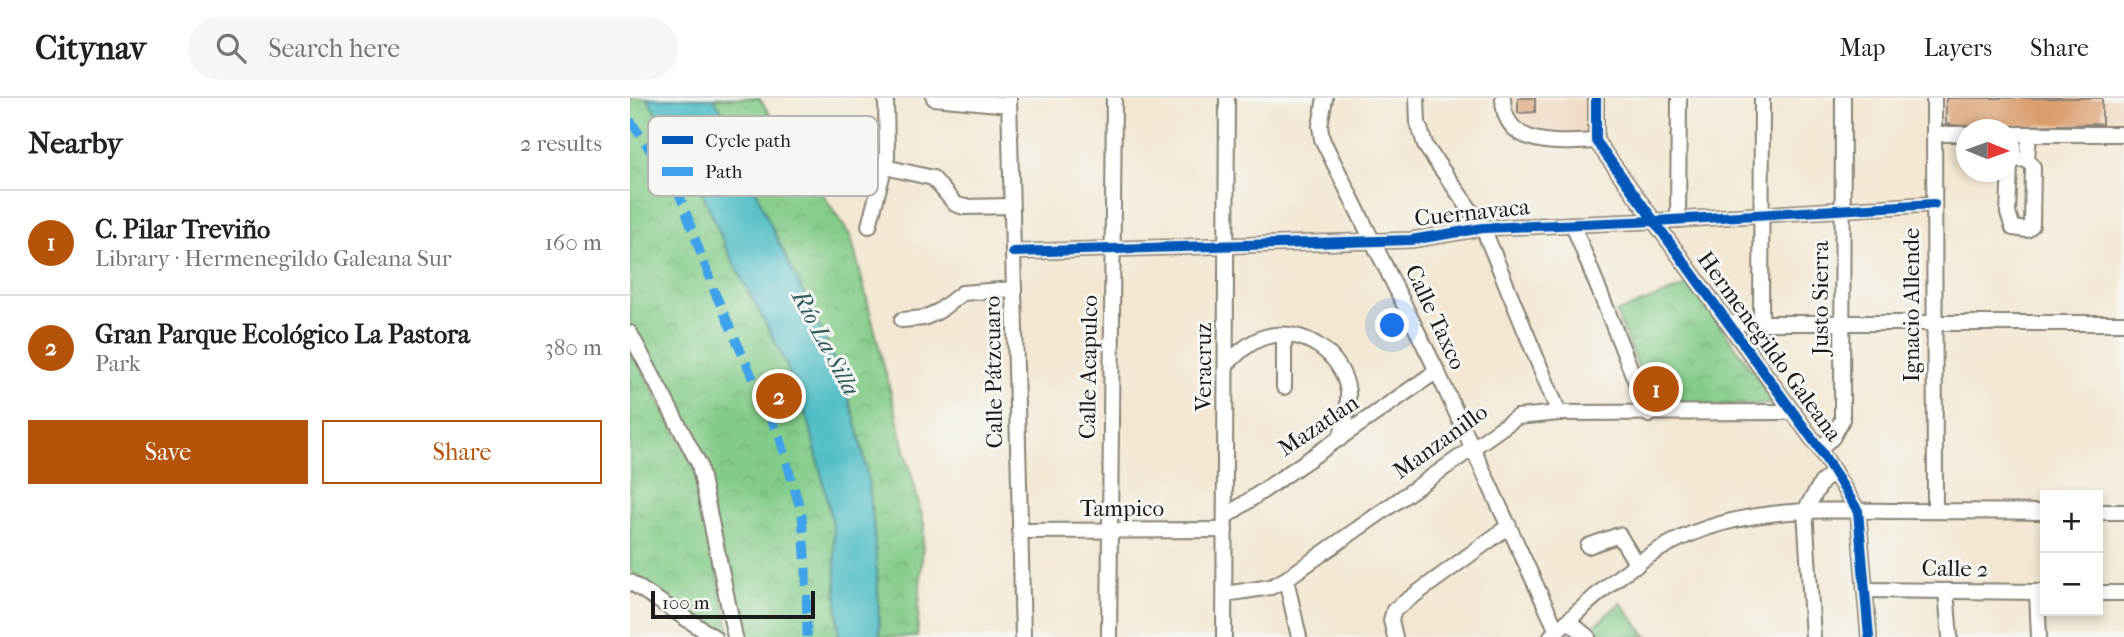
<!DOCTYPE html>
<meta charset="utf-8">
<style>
:root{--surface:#fff;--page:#f6f6f6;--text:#202124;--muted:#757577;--line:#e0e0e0;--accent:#b45309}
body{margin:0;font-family:"IM FELL French Canon",serif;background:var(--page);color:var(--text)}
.controls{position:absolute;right:21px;bottom:21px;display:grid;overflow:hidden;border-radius:0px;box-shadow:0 4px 10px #0003}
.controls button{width:63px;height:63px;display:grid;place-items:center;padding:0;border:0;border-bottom:2px solid var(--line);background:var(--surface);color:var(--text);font:35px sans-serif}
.compass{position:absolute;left:1326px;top:21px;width:63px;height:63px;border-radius:50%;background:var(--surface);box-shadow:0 4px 10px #0003;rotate:91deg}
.scale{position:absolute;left:21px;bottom:18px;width:164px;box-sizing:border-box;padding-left:7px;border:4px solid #1c1c1c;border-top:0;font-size:19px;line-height:24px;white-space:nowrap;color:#1c1c1c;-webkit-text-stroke:5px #f6f6f2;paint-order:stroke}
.you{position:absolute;left:763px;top:228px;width:24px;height:24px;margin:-18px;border:5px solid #fff;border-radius:50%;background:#1a73e8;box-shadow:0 0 0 10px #1a73e833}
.badge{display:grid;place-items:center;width:46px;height:46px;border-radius:50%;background:var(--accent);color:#fff;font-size:23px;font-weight:700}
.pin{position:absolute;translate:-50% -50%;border:4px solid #fff;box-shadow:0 2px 7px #0006}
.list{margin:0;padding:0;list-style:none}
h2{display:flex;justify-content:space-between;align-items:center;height:91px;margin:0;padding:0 28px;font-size:30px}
h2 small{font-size:23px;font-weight:400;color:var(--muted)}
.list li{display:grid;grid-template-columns:46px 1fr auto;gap:21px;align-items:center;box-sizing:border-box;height:105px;padding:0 28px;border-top:2px solid var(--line)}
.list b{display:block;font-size:26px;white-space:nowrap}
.list p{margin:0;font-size:23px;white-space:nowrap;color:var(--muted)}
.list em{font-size:23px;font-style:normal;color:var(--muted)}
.actions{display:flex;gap:14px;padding:21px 28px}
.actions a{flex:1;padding:16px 0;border:2px solid var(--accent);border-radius:0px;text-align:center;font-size:24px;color:var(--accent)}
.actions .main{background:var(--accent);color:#fff}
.icon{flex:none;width:38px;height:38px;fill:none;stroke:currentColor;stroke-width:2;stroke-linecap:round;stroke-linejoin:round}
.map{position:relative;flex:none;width:1494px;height:539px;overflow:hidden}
header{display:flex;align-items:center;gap:42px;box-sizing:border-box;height:98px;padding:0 35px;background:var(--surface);border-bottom:2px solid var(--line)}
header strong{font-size:33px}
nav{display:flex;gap:38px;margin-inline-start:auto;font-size:24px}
.search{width:490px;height:63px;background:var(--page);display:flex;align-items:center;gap:18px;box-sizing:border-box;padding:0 24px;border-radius:38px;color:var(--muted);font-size:26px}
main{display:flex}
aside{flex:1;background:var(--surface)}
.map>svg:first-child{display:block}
.built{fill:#efd6bb}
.grass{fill:url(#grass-tufts);stroke:#507452;stroke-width:2}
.park{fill:url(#park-crowns);stroke:#507452;stroke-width:2}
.water{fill:#4fbdc6;stroke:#366c71;stroke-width:2}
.building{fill:#da9e6d}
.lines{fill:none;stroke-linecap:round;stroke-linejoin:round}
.minor-casing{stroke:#888277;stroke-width:18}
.minor{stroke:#fff;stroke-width:14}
.quiet{stroke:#3da2ea;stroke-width:9;stroke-dasharray:18 9;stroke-linecap:butt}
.cycleway-casing{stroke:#f6f6f2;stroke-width:15}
.cycleway{stroke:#0057b8;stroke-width:10}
.labels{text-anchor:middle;stroke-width:6;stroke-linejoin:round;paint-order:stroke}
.street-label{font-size:23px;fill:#1c1c1c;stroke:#f6f6f2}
.water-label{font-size:24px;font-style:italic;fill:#305c60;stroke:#f6f6f2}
.key{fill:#f6f6f2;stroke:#b5b5b2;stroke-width:2}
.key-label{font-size:19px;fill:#1c1c1c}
</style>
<header>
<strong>Citynav</strong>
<div class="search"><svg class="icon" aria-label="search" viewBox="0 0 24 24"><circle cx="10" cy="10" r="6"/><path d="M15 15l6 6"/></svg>Search here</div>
<nav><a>Map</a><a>Layers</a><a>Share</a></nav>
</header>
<main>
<aside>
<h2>Nearby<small>2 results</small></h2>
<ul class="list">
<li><span class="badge">1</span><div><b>C. Pilar Treviño</b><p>Library · Hermenegildo Galeana Sur</p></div><em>160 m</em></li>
<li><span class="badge">2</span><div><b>Gran Parque Ecológico La Pastora</b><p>Park</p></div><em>380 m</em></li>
</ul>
<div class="actions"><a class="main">Save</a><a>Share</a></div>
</aside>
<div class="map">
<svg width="1494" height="539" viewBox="0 0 1494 539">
<defs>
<pattern id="grass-tufts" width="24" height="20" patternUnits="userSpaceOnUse" patternTransform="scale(1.75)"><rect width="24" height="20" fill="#83cc88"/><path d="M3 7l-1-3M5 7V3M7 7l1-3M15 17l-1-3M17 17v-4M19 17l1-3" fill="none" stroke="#71af75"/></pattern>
<pattern id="park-crowns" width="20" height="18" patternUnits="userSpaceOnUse" patternTransform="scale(1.75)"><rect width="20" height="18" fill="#83cc88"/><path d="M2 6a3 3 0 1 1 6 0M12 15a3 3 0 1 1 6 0" fill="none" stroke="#71af75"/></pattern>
</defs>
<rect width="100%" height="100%" fill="#f6f6f2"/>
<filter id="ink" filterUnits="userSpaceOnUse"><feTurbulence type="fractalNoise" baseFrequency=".0143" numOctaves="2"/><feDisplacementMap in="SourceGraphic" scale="14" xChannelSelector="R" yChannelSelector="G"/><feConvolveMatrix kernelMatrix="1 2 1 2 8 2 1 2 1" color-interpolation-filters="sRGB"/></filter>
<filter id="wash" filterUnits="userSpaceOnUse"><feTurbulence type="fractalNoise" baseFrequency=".00686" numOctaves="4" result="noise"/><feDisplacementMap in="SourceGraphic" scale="28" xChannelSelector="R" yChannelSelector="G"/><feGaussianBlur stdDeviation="1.57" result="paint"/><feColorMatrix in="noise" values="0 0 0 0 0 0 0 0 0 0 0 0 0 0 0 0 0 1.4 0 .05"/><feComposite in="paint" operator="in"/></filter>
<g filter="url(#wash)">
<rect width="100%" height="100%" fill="#f3e7d2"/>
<!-- built -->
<g class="built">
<polygon points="881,0 961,0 961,36 920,41 896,33 884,18"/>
<polygon points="1311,0 1494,0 1493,31 1311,32"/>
</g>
<!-- grass -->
<polygon class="grass" points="991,505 1017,539 967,539 959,532"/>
<!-- park -->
<g class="park">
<polygon points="0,0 129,0 221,139 294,426 287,539 109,539 72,369 0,228"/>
<polygon points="1061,186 1146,306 1024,308 986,215"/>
<polygon points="0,249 65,371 100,534 94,538 7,481 0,472"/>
</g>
<!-- water -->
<path class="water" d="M17 0H84C109 38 120 80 138 121 169 190 209 259 228 332 245 400 247 469 250 539H209L203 427 180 328 151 255 96 150 68 84Z"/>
<g id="blocks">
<!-- building -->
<g class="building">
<polygon points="888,0 905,0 905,14 888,15"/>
<polygon points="1316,0 1472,0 1472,26 1342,29 1316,26"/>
</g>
</g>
</g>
<g filter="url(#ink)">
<use href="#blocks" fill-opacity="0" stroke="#888277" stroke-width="2"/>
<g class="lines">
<!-- minor casing -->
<g class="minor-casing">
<g id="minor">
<polyline points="304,0 379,7"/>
<polyline points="379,0 393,539"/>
<polyline points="695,0 690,28 692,41 807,273 927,533"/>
<polyline points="787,0 788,25 796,49 853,130 929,315"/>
<path d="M873 0C873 51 930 45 966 43"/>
<polyline points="966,0 966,43 1189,350 1228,413 1239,539"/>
<polyline points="1304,0 1305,413"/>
<polyline points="1304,36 1336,36"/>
<polyline points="1378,36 1494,36"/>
<polyline points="1397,61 1382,62 1380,66 1378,115 1383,130 1397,132 1402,127 1403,69 1397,61 1399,36"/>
<polyline points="255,69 303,80 325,106 334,109 381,108"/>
<polyline points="1048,122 1049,0"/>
<polyline points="943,127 1019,317"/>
<polyline points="239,128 257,59 256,0"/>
<polyline points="383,154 781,142 853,130 1025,123 1304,106"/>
<polyline points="272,222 294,220 309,213 332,195 384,191"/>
<polyline points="1099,225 1494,225"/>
<polyline points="1131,225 1132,0"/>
<polyline points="0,235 69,366 105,539"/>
<path d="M596 267C607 256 619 244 635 239 673 228 713 256 718 294 719 311 714 326 710 341"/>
<polyline points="654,289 654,238"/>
<polyline points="1189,350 1202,340 1212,322 1213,0"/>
<polyline points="1468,414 1494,414"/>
<polyline points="595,419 807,273"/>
<polyline points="389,433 595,432"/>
<polyline points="958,448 989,437 1007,467"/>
<polyline points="656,481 669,539"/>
<polyline points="0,484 84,539"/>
<polyline points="1235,492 1415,494"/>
<polyline points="1316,493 1320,539"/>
<polyline points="1407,494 1409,539"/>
<polyline points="1468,495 1494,495"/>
<polyline points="595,496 641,489 656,481 887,319 929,315 1164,314"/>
<polyline points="938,523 958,539"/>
<path d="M921 538C959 504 997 467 1043 444 1113 409 1184 412 1261 413 1312 413 1364 413 1415 414"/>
<polyline points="479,539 484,0"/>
<polyline points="594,539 597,0"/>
<polyline points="765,539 761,522 764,512 879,428"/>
<polyline points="1183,539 1175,412 1192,384 1204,374"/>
</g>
</g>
<!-- minor -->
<use href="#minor" class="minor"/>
<!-- quiet -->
<polyline class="quiet" points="0,22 50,98 85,195 150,341 172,417 176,470 177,539"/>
<!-- cycleway casing -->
<g class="cycleway-casing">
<g id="cycleway">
<polyline points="966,0 966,43 1189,350 1228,413 1239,539"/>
<polyline points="383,154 781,142 853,130 1025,123 1304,106"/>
</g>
</g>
<!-- cycleway -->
<use href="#cycleway" class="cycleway"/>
</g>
</g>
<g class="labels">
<!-- street labels -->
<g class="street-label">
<text transform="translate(842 114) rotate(-6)" y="8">Cuernavaca</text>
<text transform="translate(1190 200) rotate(-90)" y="8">Justo Sierra</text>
<text transform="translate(1281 207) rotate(-90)" y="8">Ignacio Allende</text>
<text transform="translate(806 219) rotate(65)" y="8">Calle Taxco</text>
<text transform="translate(1140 248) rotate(54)" y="8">Hermenegildo Galeana</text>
<text transform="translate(458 269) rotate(-89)" y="8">Calle Acapulco</text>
<text transform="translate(573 269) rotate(-90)" y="8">Veracruz</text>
<text transform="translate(363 274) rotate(-91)" y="8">Calle Pátzcuaro</text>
<text transform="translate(688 327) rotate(-34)" y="8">Mazatlan</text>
<text transform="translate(810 343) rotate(-36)" y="8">Manzanillo</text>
<text x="492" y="418">Tampico</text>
<text transform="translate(1325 470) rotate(1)" y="8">Calle 2</text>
</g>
<!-- water labels -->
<g class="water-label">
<text transform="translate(196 245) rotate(62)" y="8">Río La Silla</text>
</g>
</g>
<!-- legend -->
<rect x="18" y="18" width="230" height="80" rx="10" class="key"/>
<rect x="32" y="38" width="31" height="8" fill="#0057b8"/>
<rect x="32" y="69" width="31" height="9" fill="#3da2ea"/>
<g class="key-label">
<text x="75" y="49">Cycle path</text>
<text x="75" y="80">Path</text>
</g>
</svg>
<div class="controls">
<button>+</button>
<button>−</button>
</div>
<svg class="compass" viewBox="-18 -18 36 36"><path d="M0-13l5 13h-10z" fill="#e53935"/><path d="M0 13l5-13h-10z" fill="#757577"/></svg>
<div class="scale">100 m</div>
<div class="you"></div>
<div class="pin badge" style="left:1026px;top:291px">1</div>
<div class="pin badge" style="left:149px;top:298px">2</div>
</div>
</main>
